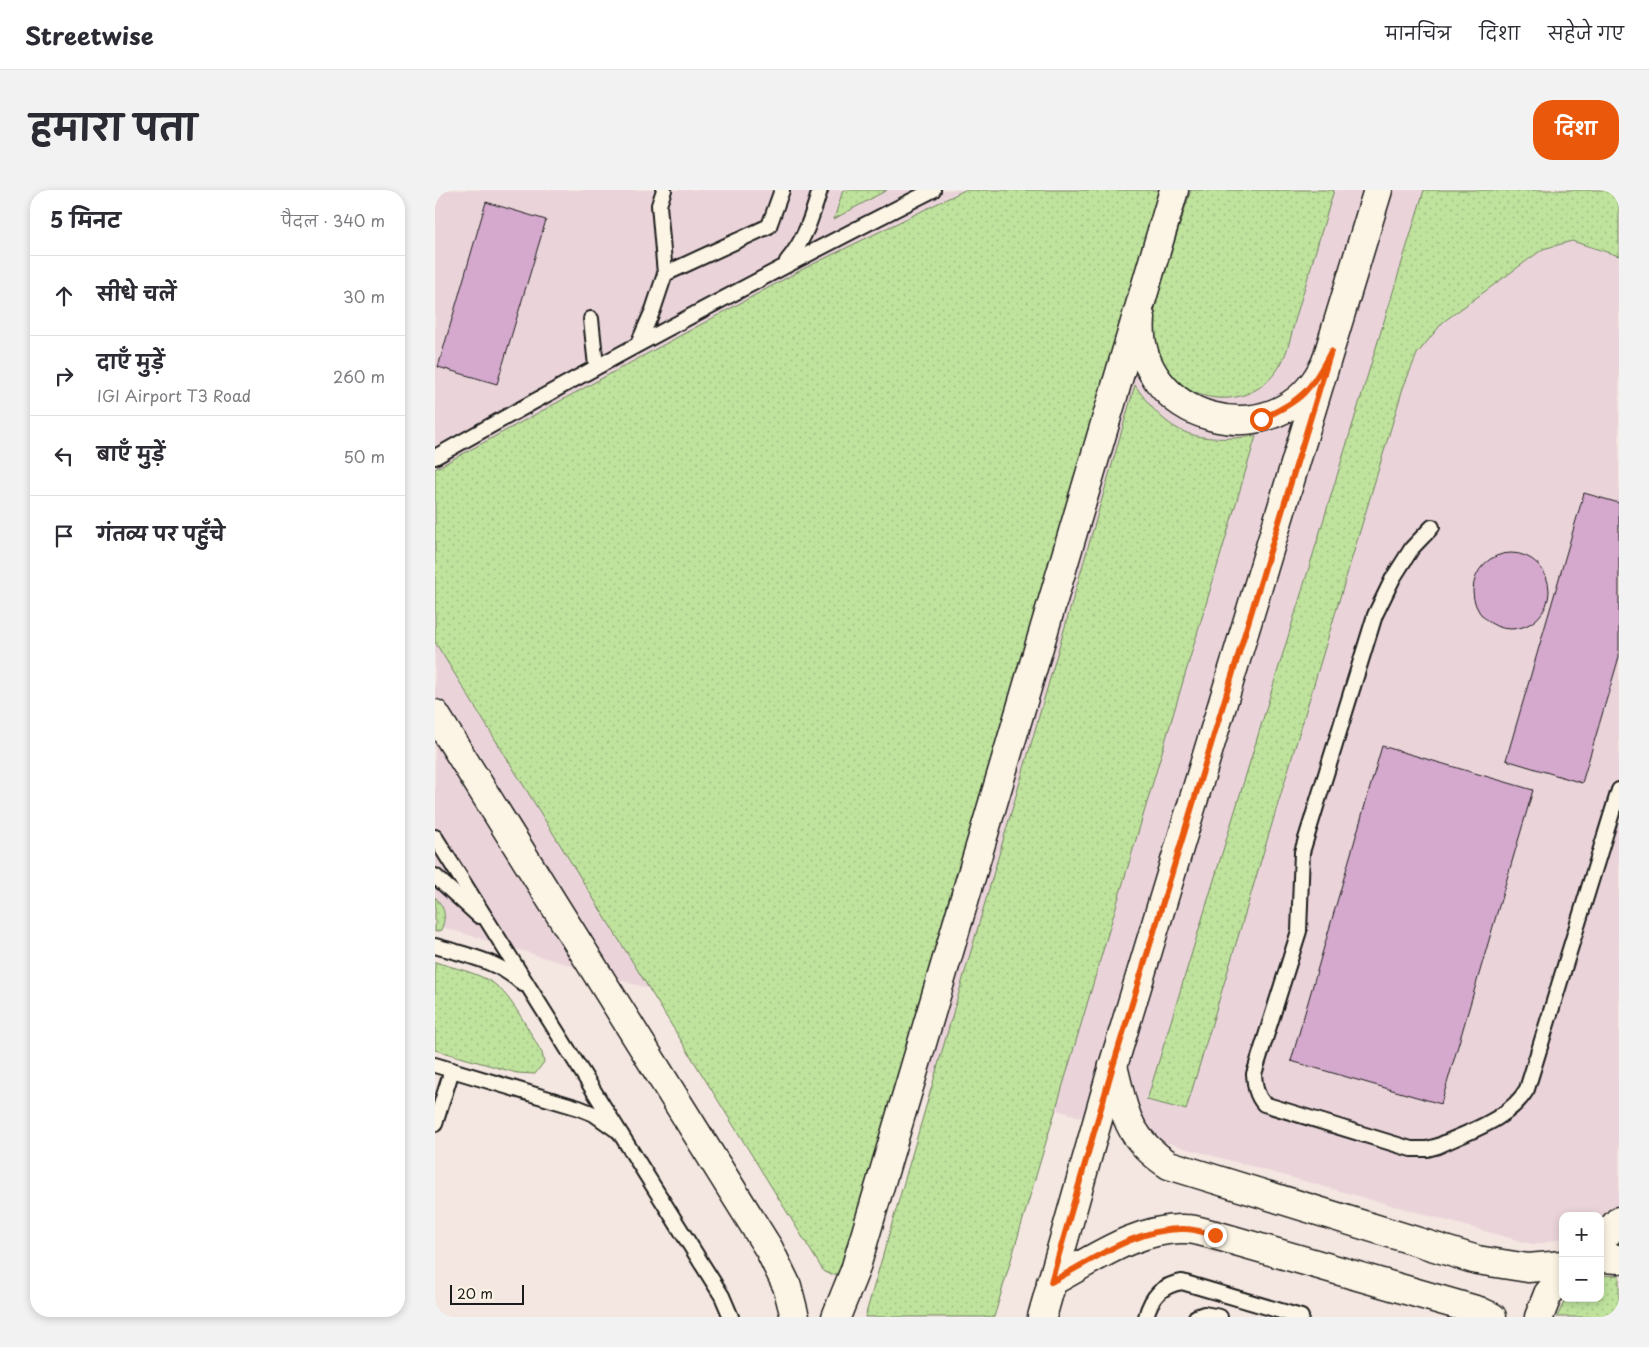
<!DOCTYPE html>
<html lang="hi">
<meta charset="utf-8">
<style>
:root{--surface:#fff;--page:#f2f2f3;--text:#2b2b33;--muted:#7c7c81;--line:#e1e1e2;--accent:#ea580c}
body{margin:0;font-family:"Playpen Sans","Playpen Sans Deva",sans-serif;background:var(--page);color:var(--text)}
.controls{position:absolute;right:15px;bottom:15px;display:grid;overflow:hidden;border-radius:10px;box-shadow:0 2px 8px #0003}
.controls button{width:45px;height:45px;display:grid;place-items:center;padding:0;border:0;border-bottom:1px solid var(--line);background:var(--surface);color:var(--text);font:25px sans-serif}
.scale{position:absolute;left:15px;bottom:12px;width:74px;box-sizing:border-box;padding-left:5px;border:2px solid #1c1c1c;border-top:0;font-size:14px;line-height:18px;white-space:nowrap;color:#1c1c1c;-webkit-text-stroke:4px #fcf5e5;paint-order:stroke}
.stop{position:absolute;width:15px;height:15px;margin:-11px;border:4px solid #ea580c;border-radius:50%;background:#fff}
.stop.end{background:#ea580c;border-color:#fff;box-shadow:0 1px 5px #0008}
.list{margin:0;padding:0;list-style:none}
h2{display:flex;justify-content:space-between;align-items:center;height:65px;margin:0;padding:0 20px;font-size:21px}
h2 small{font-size:16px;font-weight:400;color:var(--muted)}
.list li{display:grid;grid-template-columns:32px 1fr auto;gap:15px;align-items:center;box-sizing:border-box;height:80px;padding:0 20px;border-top:1px solid var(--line)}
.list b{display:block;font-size:19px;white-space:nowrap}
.list p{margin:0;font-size:16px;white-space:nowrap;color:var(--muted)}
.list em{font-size:16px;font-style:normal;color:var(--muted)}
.icon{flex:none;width:28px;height:28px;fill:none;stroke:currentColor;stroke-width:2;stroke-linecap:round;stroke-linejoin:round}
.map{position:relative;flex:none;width:1184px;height:1127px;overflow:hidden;border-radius:20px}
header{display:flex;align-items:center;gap:30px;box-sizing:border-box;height:70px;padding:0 25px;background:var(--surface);border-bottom:1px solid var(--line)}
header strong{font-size:24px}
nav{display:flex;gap:28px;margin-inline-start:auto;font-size:18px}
.intro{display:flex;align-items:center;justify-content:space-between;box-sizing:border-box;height:120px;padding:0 30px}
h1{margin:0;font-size:35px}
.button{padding:12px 22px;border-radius:20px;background:var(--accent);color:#fff;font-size:18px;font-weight:700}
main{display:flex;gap:30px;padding:0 30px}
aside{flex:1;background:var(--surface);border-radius:20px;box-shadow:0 2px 8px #0003}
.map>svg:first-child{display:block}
.built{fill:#ead4da}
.grass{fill:url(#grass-dots);stroke:#6e805c}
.building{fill:#d4a9cd;stroke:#1c1c1c}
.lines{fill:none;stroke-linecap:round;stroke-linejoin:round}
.lane-casing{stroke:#1c1c1c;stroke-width:18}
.street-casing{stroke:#1c1c1c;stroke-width:31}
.secondary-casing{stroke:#1c1c1c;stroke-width:31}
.lane{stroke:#fcf5e5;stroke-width:14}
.street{stroke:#fcf5e5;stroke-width:28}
.secondary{stroke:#fcf5e5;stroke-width:28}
.route{stroke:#ea580c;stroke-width:6}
</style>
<header>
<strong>Streetwise</strong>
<nav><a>मानचित्र</a><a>दिशा</a><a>सहेजे गए</a></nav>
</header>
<div class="intro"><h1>हमारा पता</h1><a class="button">दिशा</a></div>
<main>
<aside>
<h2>5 मिनट<small>पैदल · 340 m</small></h2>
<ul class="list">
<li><svg class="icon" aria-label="ahead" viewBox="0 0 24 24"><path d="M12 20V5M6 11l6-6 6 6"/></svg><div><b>सीधे चलें</b></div><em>30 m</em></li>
<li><svg class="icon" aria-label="right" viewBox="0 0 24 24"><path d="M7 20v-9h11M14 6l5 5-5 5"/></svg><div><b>दाएँ मुड़ें</b><p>IGI Airport T3 Road</p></div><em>260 m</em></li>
<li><svg class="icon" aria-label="left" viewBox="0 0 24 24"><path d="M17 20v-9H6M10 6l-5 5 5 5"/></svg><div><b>बाएँ मुड़ें</b></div><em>50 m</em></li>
<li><svg class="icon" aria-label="arrive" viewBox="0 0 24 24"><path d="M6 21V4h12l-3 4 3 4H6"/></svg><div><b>गंतव्य पर पहुँचे</b></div></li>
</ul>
</aside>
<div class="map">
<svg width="1184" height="1127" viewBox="0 0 1184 1127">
<defs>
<pattern id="grass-dots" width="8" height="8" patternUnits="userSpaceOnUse" patternTransform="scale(1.25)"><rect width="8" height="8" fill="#bfe39d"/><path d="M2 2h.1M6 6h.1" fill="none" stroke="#a4c287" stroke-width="1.8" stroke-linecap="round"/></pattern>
</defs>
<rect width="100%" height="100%" fill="#f4e6e0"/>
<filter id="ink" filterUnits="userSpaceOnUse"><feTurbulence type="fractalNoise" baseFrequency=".02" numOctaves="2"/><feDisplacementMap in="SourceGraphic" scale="10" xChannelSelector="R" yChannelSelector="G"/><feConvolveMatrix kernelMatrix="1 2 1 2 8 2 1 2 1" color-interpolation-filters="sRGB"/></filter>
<g filter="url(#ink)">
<!-- built -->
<polygon class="built" points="0,0 1184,0 1184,1050 1165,1044 1165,1026 1128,1026 1128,1048 1100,1055 750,958 0,735"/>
<!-- grass -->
<g class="grass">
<polygon points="408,0 452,0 399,29"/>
<polygon points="530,0 729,0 409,1076 404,1083 397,1085 389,1082 0,452 0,279 368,79"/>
<path d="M756 0H899C887 40 875 80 863 120 858 136 855 155 848 170 817 234 721 213 718 142 717 121 725 100 731 80 739 53 747 27 756 0Z"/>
<polygon points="989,0 1184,0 1184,66 1137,51 1108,59 1008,132 982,164 968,198 751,920 712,910"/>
<path d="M700 195C735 247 761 253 821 246L559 1127H430Z"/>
<path d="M0 707C10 718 12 726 6 740L0 742Z"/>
<path d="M0 772C19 778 41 782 58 793 77 806 95 843 107 863L109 872 100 884 82 883 0 860Z"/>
<polygon points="1184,1085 1184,1127 1122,1127 1131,1108 1165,1108 1165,1086"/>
</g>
<!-- building -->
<g class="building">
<polygon points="51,12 111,30 62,194 3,177"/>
<polygon points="1149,303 1184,313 1184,467 1147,593 1071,570"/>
<circle cx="1076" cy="401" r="38"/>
<polygon points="947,556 1098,600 1006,914 856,871"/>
</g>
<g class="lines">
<!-- lane casing -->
<g class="lane-casing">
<g id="lane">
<path d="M352 71C370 50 377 26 385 0"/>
<polyline points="230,84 334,36 347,0"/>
<polyline points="156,129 161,176"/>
<polyline points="203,154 218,120 230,84 224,15 229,0"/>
<path d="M0 267C164 174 330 85 498 0"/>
<path d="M997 337 977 358 958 388 940 425 867 662 864 741 819 884C820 896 821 905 829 914L976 959H992L1003 956C1034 941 1074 930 1092 899L1184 600"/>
<polyline points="0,647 287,1106 296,1127"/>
<polyline points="0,686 44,726"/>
<path d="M0 756C31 765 64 771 88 794"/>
<polyline points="0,875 144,918 159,924 180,939"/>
<polyline points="0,934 17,880"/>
<path d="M711 1127C716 1107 727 1095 747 1092L866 1127"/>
<polyline points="761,1127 769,1124 785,1127"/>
</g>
</g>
<!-- street casing -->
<g class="street-casing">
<g id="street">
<path d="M706 128C697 230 842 272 889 176"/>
<path d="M678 876C690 923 691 947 734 975L1042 1070 1093 1078 1128 1075"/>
<path d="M616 1092C656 1071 702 1037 750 1039 760 1039 771 1043 780 1045L1044 1121 1057 1127"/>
<polyline points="401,1127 420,1080 739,0"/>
</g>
</g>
<!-- secondary casing -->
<g class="secondary-casing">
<g id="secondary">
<polyline points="0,524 334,1059 352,1096 360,1127"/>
<polyline points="1165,1051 1184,1031"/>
<polyline points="1165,1068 1184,1069"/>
<polyline points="607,1127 678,876 943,0"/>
<polyline points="1104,1127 1113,1104 1128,1086"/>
</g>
</g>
<!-- lane -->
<use href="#lane" class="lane"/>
<!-- street -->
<use href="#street" class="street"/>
<!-- secondary -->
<use href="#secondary" class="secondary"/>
</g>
</g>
<g class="lines" filter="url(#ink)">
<!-- route -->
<path class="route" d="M780 1045C770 1043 760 1039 750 1039 702 1037 656 1071 616 1092L678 876 896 161C876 201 866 211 826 229"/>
</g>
</svg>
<div class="controls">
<button>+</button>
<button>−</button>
</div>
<div class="scale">20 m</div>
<div class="stop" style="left:826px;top:229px"></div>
<div class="stop end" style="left:780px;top:1045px"></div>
</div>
</main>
